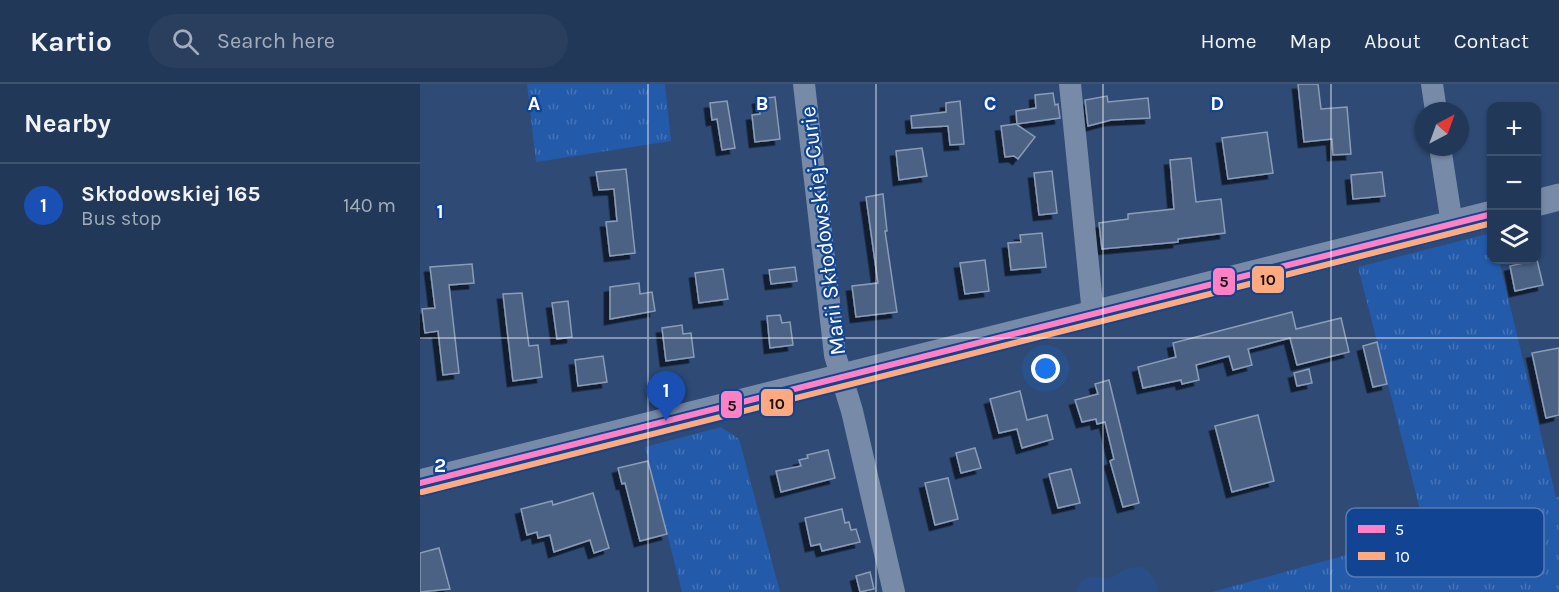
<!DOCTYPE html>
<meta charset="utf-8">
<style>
:root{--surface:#223858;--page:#2a3f5e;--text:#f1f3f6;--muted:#a2acba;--line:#3f526e;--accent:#90b9f0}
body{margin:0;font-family:Karla,sans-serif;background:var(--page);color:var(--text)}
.controls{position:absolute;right:18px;top:18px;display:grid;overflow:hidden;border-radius:12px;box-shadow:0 2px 4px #0004}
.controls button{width:54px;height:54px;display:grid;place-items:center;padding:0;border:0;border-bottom:2px solid var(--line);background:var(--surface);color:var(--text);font:30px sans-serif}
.compass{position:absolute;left:995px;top:18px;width:54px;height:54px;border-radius:50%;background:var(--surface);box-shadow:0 2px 4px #0004;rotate:41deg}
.you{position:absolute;left:626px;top:285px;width:21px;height:21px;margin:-15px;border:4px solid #fff;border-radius:50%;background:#1a73e8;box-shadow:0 0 0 9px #1a73e833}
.badge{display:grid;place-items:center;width:39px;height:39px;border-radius:50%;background:var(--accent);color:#fff;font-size:20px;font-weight:700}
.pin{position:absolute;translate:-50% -50px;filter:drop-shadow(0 2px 3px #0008)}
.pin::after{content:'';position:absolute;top:32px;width:21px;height:18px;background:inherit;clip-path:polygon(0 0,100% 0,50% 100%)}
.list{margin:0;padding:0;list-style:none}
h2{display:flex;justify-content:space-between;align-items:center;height:78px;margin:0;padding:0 24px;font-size:26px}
h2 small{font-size:20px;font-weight:400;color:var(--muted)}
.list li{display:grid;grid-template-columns:39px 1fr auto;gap:18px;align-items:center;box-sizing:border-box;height:84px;padding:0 24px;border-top:2px solid var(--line)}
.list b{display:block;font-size:22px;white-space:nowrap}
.list p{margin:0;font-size:20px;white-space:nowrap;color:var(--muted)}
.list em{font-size:20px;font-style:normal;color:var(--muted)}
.icon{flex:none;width:33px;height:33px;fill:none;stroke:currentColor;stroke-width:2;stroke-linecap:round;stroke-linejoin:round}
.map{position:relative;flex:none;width:1139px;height:508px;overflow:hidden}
header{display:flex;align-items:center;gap:36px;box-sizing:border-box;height:84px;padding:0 30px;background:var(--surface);border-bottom:2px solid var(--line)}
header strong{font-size:28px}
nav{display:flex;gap:33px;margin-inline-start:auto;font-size:21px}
.search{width:420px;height:54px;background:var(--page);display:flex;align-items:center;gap:15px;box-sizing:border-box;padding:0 21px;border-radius:33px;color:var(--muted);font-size:22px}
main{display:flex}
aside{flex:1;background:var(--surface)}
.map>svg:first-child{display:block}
.grass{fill:url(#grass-tufts)}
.water{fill:#2a4f88}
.building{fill:#4c6284;stroke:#8b9cb6;stroke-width:1.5;filter:url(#shadow)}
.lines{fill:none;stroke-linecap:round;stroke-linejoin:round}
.minor{stroke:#778ba8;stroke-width:22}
.tertiary{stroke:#778ba8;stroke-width:27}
.bus-1-casing{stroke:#114492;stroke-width:10}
.bus-2-casing{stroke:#114492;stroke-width:10}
.bus-1{stroke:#ff80c5;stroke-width:6}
.bus-2{stroke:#ffa980;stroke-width:6}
.grid{fill:none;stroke:#fff;stroke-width:1.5;stroke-opacity:0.55}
.labels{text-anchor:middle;stroke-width:4.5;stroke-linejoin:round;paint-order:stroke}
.street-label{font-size:22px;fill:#fff;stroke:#114492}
.key{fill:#114492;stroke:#587cb3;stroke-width:1.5}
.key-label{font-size:16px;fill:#fff}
.grid-label{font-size:20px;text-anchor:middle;font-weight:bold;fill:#fff;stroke:#114492;stroke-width:4.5;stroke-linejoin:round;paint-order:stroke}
.line-badge{stroke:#114492;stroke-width:2}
.pale-badge-label{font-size:16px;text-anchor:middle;font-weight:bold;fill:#111}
</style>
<header>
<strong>Kartio</strong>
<div class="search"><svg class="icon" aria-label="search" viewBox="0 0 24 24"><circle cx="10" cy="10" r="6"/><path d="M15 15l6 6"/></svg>Search here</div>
<nav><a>Home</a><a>Map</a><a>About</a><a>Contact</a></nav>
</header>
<main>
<aside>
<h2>Nearby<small></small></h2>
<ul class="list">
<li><span class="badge" style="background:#1a4fb4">1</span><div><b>Skłodowskiej 165</b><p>Bus stop</p></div><em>140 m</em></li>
</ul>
</aside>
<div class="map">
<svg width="1139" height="508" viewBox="0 0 1139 508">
<defs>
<pattern id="grass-tufts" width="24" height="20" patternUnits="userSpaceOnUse" patternTransform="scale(1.5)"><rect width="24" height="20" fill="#245aaa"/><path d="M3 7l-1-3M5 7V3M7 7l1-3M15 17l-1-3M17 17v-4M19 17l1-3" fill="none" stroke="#4573b7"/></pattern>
<filter id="shadow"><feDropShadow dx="-5.5" dy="5.5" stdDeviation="0" flood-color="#0009"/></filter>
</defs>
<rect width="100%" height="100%" fill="#2e4a75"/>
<!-- grass -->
<g class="grass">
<polygon points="107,0 245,0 251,57 116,78"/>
<polygon points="1071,149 1072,176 1079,176 1136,413 1139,413 1139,508 792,508 1006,449 938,183"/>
<polygon points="301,343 319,355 360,508 262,508 225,363"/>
</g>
<!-- water -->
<path class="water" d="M722 483 728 486 738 503 736 508H657C662 487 676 494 691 494L708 484Z"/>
<!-- building -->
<g class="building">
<polygon points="878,0 898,0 901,25 927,23 931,70 913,71 912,55 884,58"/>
<polygon points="633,9 635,21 638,20 640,34 597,40 596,27 616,24 615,11"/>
<polygon points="687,12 688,18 728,14 730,34 691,36 668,42 665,16"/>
<polygon points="355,13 360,55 335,58 332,31 340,30 338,15"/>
<polygon points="307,17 315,64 302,66 297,35 292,36 290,19"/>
<polygon points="540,17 544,60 530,61 528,42 492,44 491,32 526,28 526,19"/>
<polygon points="596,40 615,53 598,75 594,72 585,73 581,42"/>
<polygon points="847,48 853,89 808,95 802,54"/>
<polygon points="502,64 507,92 479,96 476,67"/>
<polygon points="771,74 776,118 801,115 805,149 758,155 758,158 682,165 679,139 708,135 708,130 754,125 750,76"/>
<polygon points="206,85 215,169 190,172 186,138 197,137 194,105 179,106 176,88"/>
<polygon points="632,87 637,129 619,131 614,89"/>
<polygon points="962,88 965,112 933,115 931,91"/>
<polygon points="463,110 467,147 465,147 477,228 436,233 432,202 458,199 446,113"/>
<polygon points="622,149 626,183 591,186 588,159 601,158 600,151"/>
<polygon points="565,176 569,207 545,210 540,179"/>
<polygon points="1117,176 1123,201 1095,207 1090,182"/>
<polygon points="52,180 54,199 29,201 39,289 23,291 18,247 5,249 2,225 15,224 10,183"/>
<polygon points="375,183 377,197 351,200 349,186"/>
<polygon points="303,185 308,215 279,219 275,189"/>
<polygon points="219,199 220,210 232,208 235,227 190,235 190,203"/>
<polygon points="102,209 109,262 118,261 122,293 93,297 83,210"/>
<polygon points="148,217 152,253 137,255 132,219"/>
<polygon points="872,228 876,245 921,234 929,268 877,281 870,254 828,265 832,281 813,286 809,272 776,281 779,296 762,300 761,296 723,304 718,283 756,273 753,259"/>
<polygon points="360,231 362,239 370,238 373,261 350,264 347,232"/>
<polygon points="262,241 263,250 271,249 274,273 246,277 242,244"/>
<polygon points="957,258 967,300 953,303 943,262"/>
<polygon points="1139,264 1139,331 1126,334 1112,269"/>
<polygon points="183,272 187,298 158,302 155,276"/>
<polygon points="889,285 892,299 877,302 874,289"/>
<polygon points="689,296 719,419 703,423 690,377 694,375 685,338 677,340 676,335 662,338 655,316 678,310 675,300"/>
<polygon points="600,307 607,336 627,331 633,355 602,364 597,345 579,349 570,315"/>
<polygon points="838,331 854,397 812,408 795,342"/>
<polygon points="555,364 561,384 541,389 536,369"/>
<polygon points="408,366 415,394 361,408 356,387 381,382 379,376 388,374 387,371"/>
<polygon points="228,377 247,450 220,457 205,399 202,400 198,384"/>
<polygon points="651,385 660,419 638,424 629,390"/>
<polygon points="528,394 538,435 515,441 505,399"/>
<polygon points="173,409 189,464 174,469 170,456 134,468 130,451 118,454 117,448 107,451 101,425 132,417 133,421"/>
<polygon points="422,425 425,439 429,438 431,446 436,445 440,458 402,467 400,460 391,462 385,434"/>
<polygon points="19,464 30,505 0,508 0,469"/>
<polygon points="450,488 454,505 440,508 436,492"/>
</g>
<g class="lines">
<!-- minor -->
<g class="minor">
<polyline points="384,0 415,271 432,327 474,508"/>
<polyline points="650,0 673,230"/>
<polyline points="1012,0 1016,27"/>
<polyline points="1020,63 1032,140"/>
</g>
<!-- tertiary -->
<g class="tertiary">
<polyline points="1116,119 1139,113"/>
<polyline points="0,399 1072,130"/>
</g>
<!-- bus-1 casing -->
<g class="bus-1-casing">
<polyline id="bus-1" points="0,399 1072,130"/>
</g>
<!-- bus-2 casing -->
<g class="bus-2-casing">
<polyline id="bus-2" points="2,408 1072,139"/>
</g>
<!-- bus-1 -->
<use href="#bus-1" class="bus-1"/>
<!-- bus-2 -->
<use href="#bus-2" class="bus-2"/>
</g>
<!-- grid -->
<path class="grid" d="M228 0V508M456 0V508M683 0V508M911 0V508M0 254H1139"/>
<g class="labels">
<!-- street labels -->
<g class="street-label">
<text transform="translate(402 147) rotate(-97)" y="8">Marii Skłodowskiej-Curie</text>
</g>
</g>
<!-- legend -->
<rect x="926" y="424" width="198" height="69" rx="9" class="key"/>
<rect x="938" y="441" width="27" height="8" fill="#ff80c5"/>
<rect x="938" y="468" width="27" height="8" fill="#ffa980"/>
<g class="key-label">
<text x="975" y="451">5</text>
<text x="975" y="478">10</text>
</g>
<g class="grid-label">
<text x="114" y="26">A</text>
<text x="342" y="26">B</text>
<text x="570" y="26">C</text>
<text x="797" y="26">D</text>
<text x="20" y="134">1</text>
<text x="20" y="388">2</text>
</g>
<g class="line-badge">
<rect x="831" y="181" width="34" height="29" rx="6" fill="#ffa980"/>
<rect x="792" y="183" width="24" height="29" rx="6" fill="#ff80c5"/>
<rect x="340" y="304" width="34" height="29" rx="6" fill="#ffa980"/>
<rect x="300" y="306" width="23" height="29" rx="6" fill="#ff80c5"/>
</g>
<g class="pale-badge-label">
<text x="848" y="201">10</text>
<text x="804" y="203">5</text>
<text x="357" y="325">10</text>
<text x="312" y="327">5</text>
</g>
</svg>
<div class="controls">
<button>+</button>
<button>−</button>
<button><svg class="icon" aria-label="layers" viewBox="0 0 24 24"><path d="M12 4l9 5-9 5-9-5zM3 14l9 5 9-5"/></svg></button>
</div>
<svg class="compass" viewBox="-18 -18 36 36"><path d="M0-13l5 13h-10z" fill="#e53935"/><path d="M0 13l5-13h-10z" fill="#a2acba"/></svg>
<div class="you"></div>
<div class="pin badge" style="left:246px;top:337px;background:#1a4fb4">1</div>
</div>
</main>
